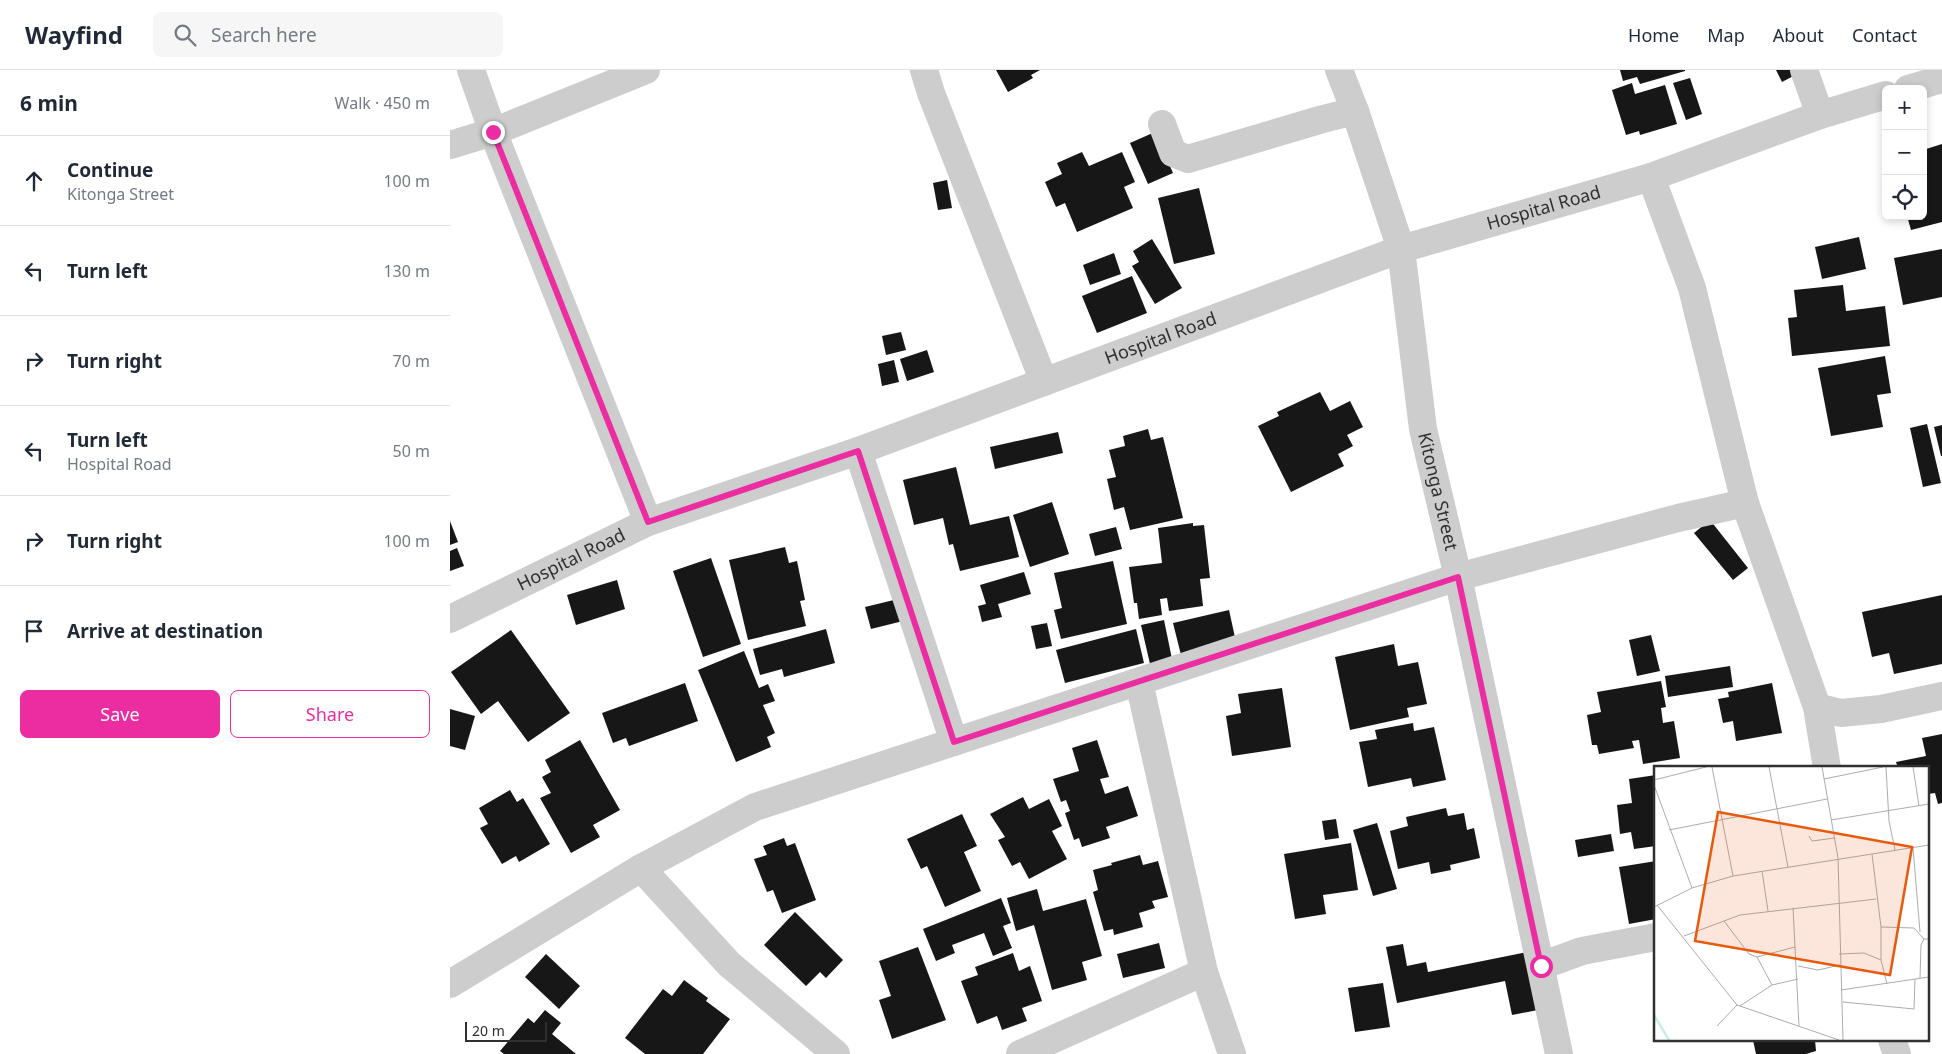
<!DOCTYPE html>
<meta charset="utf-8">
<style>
:root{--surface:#fff;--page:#f6f6f7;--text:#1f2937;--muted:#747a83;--line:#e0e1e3;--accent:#ec2da2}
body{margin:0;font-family:"Noto Sans",sans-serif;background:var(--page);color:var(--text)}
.controls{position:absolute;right:15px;top:15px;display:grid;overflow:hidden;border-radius:8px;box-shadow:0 2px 8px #0003}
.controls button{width:45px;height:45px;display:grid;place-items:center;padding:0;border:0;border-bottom:1px solid var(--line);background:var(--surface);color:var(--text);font:25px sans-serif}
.scale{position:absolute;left:15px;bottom:12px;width:82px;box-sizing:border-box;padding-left:5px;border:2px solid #303030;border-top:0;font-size:14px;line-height:18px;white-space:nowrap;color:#303030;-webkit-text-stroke:4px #fff;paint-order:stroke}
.stop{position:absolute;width:15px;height:15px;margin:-11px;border:4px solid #ec2da2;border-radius:50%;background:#fff}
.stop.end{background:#ec2da2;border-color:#fff;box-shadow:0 1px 5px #0008}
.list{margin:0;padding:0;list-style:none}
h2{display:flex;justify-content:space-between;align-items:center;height:65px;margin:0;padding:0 20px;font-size:21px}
h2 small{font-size:16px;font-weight:400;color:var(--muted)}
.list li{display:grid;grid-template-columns:32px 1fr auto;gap:15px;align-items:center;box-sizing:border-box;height:90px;padding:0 20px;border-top:1px solid var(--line)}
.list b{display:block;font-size:19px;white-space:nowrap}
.list p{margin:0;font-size:16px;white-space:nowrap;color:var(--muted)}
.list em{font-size:16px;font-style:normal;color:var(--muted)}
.actions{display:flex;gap:10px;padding:15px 20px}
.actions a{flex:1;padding:11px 0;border:1px solid var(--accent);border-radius:8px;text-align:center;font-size:18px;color:var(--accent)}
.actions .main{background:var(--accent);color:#fff}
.icon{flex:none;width:28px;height:28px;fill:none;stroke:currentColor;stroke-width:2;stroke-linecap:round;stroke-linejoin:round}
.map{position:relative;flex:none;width:1492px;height:984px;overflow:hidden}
header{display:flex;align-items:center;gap:30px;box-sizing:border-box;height:70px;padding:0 25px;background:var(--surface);border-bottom:1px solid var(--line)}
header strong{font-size:24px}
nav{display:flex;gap:28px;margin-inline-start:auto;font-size:18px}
.search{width:350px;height:45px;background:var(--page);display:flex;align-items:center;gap:12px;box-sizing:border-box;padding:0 18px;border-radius:8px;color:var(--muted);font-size:19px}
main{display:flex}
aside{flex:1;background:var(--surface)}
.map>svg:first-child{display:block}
.building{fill:#171717}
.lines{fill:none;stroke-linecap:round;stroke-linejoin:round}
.minor{stroke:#cdcdcd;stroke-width:28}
.route{stroke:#ec2da2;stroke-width:6}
.labels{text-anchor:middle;stroke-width:5;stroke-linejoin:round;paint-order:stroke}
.street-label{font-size:18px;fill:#303030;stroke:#fff}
.inset-river{fill:none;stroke:#c9eee8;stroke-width:2.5}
.inset-road{fill:none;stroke:#acacac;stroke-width:1}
.view{fill:#e8590c;fill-opacity:0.15;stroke:#e8590c;stroke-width:2.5}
.inset-edge{fill:none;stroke:#303030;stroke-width:2.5}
</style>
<header>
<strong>Wayfind</strong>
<div class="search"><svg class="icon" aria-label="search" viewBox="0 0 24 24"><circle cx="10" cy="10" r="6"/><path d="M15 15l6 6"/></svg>Search here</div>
<nav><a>Home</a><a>Map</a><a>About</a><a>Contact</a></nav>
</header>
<main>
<aside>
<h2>6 min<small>Walk · 450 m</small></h2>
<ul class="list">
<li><svg class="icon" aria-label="ahead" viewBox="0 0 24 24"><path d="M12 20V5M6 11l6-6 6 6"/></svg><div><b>Continue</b><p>Kitonga Street</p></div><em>100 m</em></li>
<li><svg class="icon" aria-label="left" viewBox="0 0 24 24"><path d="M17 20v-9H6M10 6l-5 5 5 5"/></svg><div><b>Turn left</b></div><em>130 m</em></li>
<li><svg class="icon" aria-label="right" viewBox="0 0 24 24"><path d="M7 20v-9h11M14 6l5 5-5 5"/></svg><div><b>Turn right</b></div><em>70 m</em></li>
<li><svg class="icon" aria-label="left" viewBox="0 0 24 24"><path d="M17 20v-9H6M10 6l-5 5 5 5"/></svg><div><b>Turn left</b><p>Hospital Road</p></div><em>50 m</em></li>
<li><svg class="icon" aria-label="right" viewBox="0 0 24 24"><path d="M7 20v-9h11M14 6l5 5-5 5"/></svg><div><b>Turn right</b></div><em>100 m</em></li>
<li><svg class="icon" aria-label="arrive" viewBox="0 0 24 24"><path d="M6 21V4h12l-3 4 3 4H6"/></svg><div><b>Arrive at destination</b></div></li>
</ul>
<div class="actions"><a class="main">Save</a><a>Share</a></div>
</aside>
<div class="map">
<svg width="1492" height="984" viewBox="0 0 1492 984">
<rect width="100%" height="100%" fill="#fff"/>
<!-- building -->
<g class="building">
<polygon points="546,0 590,0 581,5 583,8 558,22"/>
<polygon points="1170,0 1235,0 1235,1 1190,14 1187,7 1173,11"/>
<polygon points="1326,0 1350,0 1351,2 1332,12"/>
<polygon points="1240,8 1252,44 1236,50 1223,13"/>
<polygon points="1182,13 1185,24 1215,15 1227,54 1190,65 1189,61 1176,65 1162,20"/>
<polygon points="705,62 723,103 698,114 680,73"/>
<polygon points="1492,74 1492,152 1461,160 1457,146 1473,146 1473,80"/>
<polygon points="632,82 639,96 672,82 685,112 674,117 683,138 627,162 615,133 606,137 595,112 612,104 607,93"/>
<polygon points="497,110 502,138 488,140 483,113"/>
<polygon points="749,118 765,184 724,194 708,128"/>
<polygon points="1409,167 1416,199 1372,209 1365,177"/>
<polygon points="702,169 732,218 705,234 682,196 689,192 683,181"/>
<polygon points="1492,179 1492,227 1453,235 1444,188"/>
<polygon points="664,183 671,204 640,215 633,195"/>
<polygon points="682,206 697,243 647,263 632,226"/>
<polygon points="1393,215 1396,241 1435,236 1440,276 1342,286 1338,248 1347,247 1344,220"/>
<polygon points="451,262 456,280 436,285 432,266"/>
<polygon points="477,280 484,302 457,311 450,289"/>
<polygon points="1435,286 1441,323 1427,325 1433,357 1381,366 1368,298"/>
<polygon points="444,290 449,312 432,316 428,294"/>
<polygon points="870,322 880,341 900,331 913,357 897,365 903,376 888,384 894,396 841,422 808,356 829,346 827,342"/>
<polygon points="1477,354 1491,413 1473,417 1460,358"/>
<polygon points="1492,355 1492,386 1491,386 1484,357"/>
<polygon points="698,359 701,370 713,367 733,448 680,460 674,437 664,440 657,409 666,407 659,380 675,376 673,366"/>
<polygon points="608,362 613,383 545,399 540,377"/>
<polygon points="506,397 520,455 559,446 569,487 510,501 503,474 499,475 493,448 464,455 453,410"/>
<polygon points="602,432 619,484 580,497 563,445"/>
<polygon points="1260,450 1298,498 1283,510 1244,463"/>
<polygon points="0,451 8,472 0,475"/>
<polygon points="743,453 743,456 754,455 760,508 750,509 753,536 719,541 717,528 710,529 712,545 689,549 687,533 684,533 679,497 712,493 708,458"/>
<polygon points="666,457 672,479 645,486 639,464"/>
<polygon points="335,477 339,493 347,491 355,530 350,531 356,556 298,570 279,490"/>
<polygon points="7,478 14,496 0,501 0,481"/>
<polygon points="261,488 291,574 253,587 223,501"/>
<polygon points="663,491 677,554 611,569 604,540 612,538 604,503"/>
<polygon points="574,502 581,524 548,534 552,547 532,552 528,536 536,534 530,515"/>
<polygon points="167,510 175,539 126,555 117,525"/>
<polygon points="1492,525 1492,594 1444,604 1439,583 1422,587 1412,542"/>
<polygon points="448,529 453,551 421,559 415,537"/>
<polygon points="779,540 786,572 731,585 723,553"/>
<polygon points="714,550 722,589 700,594 691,555"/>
<polygon points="597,553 602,576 586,579 581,556"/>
<polygon points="376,559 385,593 334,607 332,599 310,605 303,579"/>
<polygon points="686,559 694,593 615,613 606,580"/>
<polygon points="61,560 120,643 78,672 48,631 31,644 1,602"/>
<polygon points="1201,565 1210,601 1187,606 1179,570"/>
<polygon points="944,574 948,596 968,592 977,634 957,638 959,647 900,660 885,587"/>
<polygon points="294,581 309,618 318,614 325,631 313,635 325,663 317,667 321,677 286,692 248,600"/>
<polygon points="1280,596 1283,617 1218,627 1215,606"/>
<polygon points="1211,611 1216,637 1211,638 1213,653 1224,651 1230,688 1193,694 1189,670 1182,671 1184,678 1149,684 1147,675 1142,675 1137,645 1151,642 1147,622"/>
<polygon points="235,613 248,651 179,676 176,668 163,673 152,643"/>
<polygon points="1322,613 1332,663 1286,671 1283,651 1273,653 1268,629 1279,627 1278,622"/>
<polygon points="832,618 841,677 782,686 776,646 791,643 788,624"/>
<polygon points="0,639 25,646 15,680 0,676"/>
<polygon points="963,653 964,661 984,657 996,710 963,717 961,708 918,717 909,672 927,669 925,660"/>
<polygon points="1492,664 1492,733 1488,734 1485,723 1478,724 1478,698 1448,698 1446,692 1476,686 1472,668"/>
<polygon points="130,670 170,740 143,755 150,767 121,783 90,728 101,723 92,707 101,702 95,690"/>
<polygon points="647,670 659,707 650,709 655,724 678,716 688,746 656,757 660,768 632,777 629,768 624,770 615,743 620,741 616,730 611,732 603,709 629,701 622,678"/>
<polygon points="1206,705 1206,776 1184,779 1181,762 1170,764 1167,735 1182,733 1179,709"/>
<polygon points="60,720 67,732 73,728 100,774 69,792 66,786 52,794 30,758 38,754 29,738"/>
<polygon points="573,727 579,739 599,729 612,756 602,761 617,789 579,809 570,792 562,796 548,770 555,767 540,744"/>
<polygon points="996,738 998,746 1014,743 1017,760 1024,758 1030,788 1000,795 1001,800 981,804 979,792 948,799 940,761 958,756 956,747"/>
<polygon points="512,744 527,776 514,782 531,821 495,837 477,796 471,799 457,769"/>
<polygon points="886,749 889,768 875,770 872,751"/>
<polygon points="927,753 947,819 923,826 903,760"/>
<polygon points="1161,764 1164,781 1128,787 1125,770"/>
<polygon points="334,768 337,776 345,773 366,830 332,843 323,820 317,822 304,789 317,785 313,776"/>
<polygon points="901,773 908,820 873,825 876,844 845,849 834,784"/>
<polygon points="690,785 693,795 708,791 718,827 702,831 705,838 689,843 693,857 664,865 663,859 654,861 643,822 648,820 643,800 662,795 661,793"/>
<polygon points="1206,791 1206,849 1179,854 1169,797"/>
<polygon points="587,819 593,841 636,829 652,886 632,892 637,910 602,920 584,855 566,861 557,828"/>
<polygon points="551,828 561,853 553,856 562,878 543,886 534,863 502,875 505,883 486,891 473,859"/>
<polygon points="345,842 393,890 376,908 370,902 356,916 314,875"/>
<polygon points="709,873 715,898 673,908 667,884"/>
<polygon points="953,874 957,896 976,892 978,902 1077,882 1088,940 1062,945 1055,911 947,933 936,877"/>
<polygon points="468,877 496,950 442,969 429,930 441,926 429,891"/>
<polygon points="563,883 569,901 580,896 592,931 572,938 577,951 552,960 547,946 527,954 511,911 528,905 525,897"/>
<polygon points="96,884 130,916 109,939 75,907"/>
<polygon points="234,910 258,928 256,931 280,949 253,984 195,984 175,968 213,919 222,926"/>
<polygon points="933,913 940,957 905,962 898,918"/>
<polygon points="95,940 111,953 102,964 126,984 54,984 50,981 78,948 84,953"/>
<polygon points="1303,970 1365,970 1366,981 1356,984 1306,984"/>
</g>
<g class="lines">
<!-- minor -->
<g class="minor">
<polyline points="21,0 43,62 198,452"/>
<polyline points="474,0 481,23 594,312"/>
<path id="s1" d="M889 0 905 41 951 179 973 359 1008 507 1109 984"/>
<polyline points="1354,0 1370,45"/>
<polyline points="1458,19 1492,9"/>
<polyline points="712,54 723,83 738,89 873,49 905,41"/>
<polyline points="0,75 43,62 196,0"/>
<polyline points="1201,107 1242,218 1295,433 1367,637 1391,643 1431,639 1492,626"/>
<polyline points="408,381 504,672"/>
<path id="s2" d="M0 549 198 452 408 381 951 179 1201 107 1370 45 1436 25"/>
<polyline points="689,612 754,902 782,984"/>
<polyline points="1367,637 1377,698"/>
<polyline points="191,798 279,894 386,984"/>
<polyline points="1091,896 1132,881 1206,867"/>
<polyline points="0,914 191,798 305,737 1008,507 1228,448 1295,433"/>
<polyline points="1442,970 1447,984"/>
<polyline points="570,984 754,902"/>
</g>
</g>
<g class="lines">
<!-- route -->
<polyline class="route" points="43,62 198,452 408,381 504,672 1008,507 1091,896"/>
</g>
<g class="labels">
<!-- street labels -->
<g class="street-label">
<text dy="6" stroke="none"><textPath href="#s2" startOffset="1170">Hospital Road</textPath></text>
<text dy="6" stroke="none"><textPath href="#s2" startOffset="765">Hospital Road</textPath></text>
<text dy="6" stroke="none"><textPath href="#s1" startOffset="435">Kitonga Street</textPath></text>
<text dy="6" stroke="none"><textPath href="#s2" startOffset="135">Hospital Road</textPath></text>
</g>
</g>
<!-- overview -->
<g transform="translate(1204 696)">
<rect width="275" height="275" fill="#fff"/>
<path class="inset-river" d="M0 249 15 274"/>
<path class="inset-road" d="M58 1 79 110M115 1 134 101M168 1 184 92 189 274M232 1 235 55 241 84M259 1 265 40M170 13 229 1M0 14 52 1M0 19 38 122M177 54 275 38M15 64 173 33M155 70 158 75 181 72M259 82 266 166M218 88 227 161 260 162 270 173H275M108 105 114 145M3 139 83 239 185 274M0 141 38 122 79 110 275 79M139 142 145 260M70 155 95 188 103 191 141 181M227 161V194L233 218M30 170 86 149 222 133M185 188 210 187 227 194M103 191 118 219M144 200 164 204 186 199M266 212 267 179 270 173M187 224 275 211M189 236 260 243 261 213M86 240 118 219 144 213M63 260 83 239"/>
<path class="view" d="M64 46 258 81 236 209 41 175Z"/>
<rect width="275" height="275" class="inset-edge"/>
</g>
</svg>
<div class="controls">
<button>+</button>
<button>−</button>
<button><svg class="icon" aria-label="locate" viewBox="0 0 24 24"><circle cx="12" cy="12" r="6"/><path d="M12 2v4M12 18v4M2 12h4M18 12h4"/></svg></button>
</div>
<div class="scale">20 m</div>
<div class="stop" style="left:1091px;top:896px"></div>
<div class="stop end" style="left:43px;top:62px"></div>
</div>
</main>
